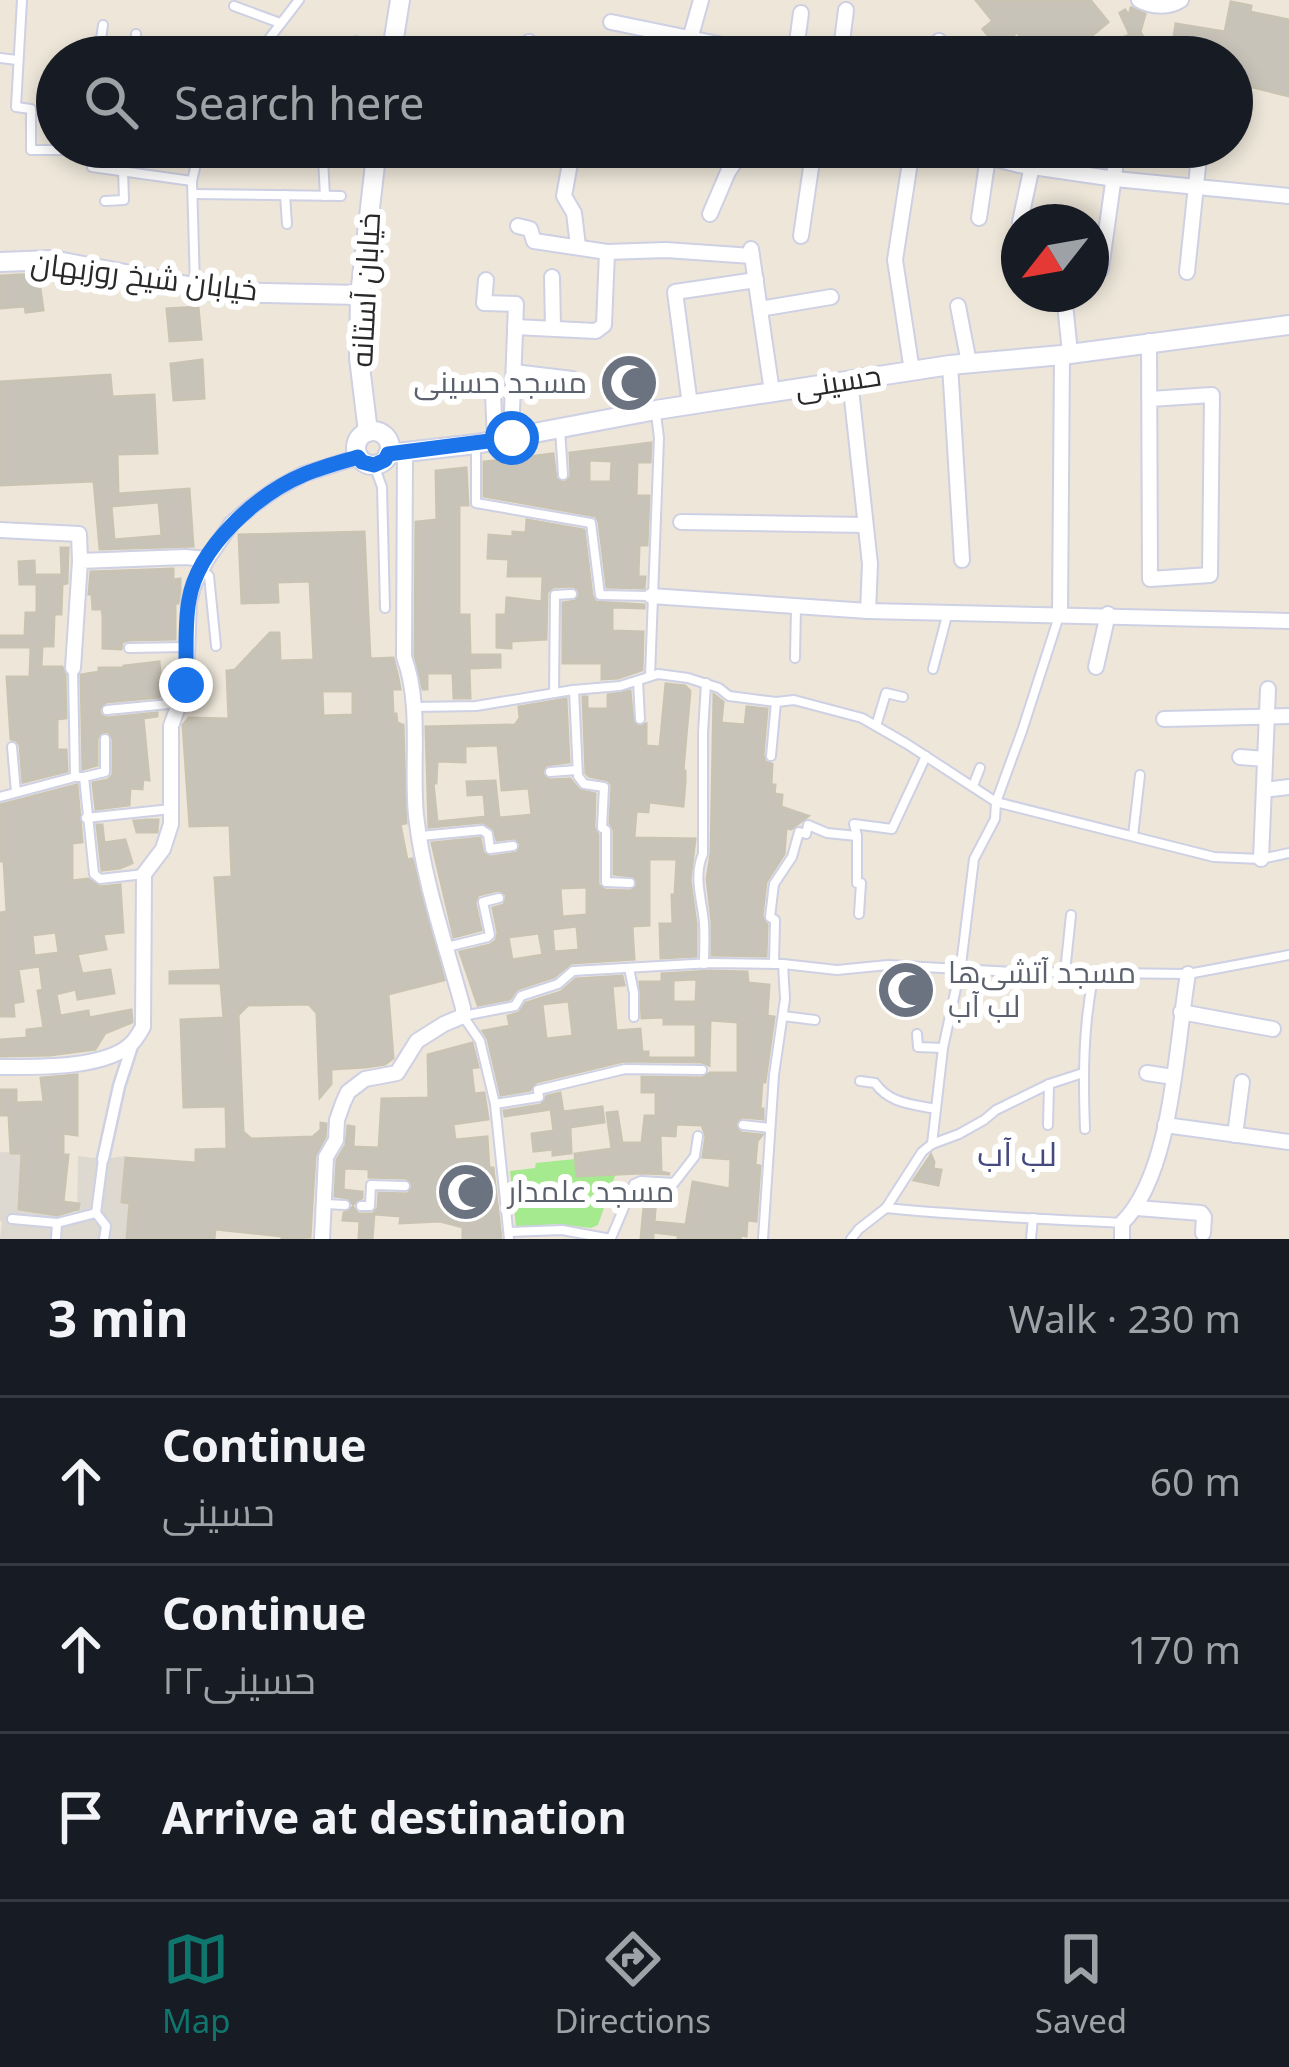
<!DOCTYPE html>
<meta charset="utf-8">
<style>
:root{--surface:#171b24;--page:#242831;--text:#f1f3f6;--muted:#9ea1a6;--line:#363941;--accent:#0f766e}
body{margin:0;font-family:"Noto Sans",Cairo,sans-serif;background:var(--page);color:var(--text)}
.compass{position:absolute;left:1001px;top:204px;width:108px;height:108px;border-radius:50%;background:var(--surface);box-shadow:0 6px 18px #0003;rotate:239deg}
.stop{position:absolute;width:36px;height:36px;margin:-27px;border:9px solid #1a73e8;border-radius:50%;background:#fff}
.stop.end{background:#1a73e8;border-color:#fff;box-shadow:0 3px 12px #0008}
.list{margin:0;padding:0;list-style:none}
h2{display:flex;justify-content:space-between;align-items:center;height:156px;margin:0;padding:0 48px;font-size:51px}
h2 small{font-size:39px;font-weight:400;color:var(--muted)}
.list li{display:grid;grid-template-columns:78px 1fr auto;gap:36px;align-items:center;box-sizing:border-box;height:168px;padding:0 48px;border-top:3px solid var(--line)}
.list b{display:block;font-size:45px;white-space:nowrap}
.list p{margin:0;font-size:39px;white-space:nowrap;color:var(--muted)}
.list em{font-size:39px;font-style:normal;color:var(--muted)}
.icon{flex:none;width:66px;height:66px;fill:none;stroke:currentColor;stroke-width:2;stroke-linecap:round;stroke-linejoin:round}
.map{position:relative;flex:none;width:1289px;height:1239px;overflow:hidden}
.search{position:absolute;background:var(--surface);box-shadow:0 6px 18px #0003;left:36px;right:36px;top:36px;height:132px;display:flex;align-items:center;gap:30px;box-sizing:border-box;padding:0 42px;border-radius:66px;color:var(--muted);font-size:45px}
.sheet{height:660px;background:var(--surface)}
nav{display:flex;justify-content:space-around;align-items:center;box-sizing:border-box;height:168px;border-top:3px solid var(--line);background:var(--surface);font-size:33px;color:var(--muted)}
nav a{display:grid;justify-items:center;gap:6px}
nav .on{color:var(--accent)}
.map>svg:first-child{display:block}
.green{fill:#a6ea8f}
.plaza{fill:#ddd9d0}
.building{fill:#c8c3b9;stroke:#c8c3b2;stroke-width:3;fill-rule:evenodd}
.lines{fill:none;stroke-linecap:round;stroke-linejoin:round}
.service-casing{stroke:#ced0e4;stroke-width:12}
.pedestrian-casing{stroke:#ced0e4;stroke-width:15}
.minor-casing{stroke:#ced0e4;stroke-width:18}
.tertiary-casing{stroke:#ced0e4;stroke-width:22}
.service{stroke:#fff;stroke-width:8}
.pedestrian{stroke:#fff;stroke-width:10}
.minor{stroke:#fff;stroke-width:14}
.tertiary{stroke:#fff;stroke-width:18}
.route{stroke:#1a73e8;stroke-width:15}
.labels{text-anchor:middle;stroke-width:12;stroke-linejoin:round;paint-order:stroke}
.street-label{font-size:30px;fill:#292929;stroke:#fff}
.worship-label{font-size:30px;fill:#5b616d;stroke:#fff;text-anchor:start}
.neighbourhood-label{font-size:33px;fill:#454a7e;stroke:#fff}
</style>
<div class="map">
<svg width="1289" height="1239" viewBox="0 0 1289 1239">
<rect width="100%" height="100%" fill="#ede6d9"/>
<!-- green -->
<polygon class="green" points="575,1159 577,1176 616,1173 598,1225 591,1228 557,1224 516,1227 510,1171 535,1168 536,1163"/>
<!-- plaza -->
<polygon class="plaza" points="0,1152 22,1153 21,1177 57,1216 77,1214 78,1156 103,1159 126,1156 122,1202 130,1203 127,1239 0,1239 2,1222 0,1221"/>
<!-- building -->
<g class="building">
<polygon points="976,0 1090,0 1108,22 1066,57 1038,57 1017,32 998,48 983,29 993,21"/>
<polygon points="1231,2 1251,6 1250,12 1289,20 1289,96 1232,82 1232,57 1171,57 1176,24 1225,32"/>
<polygon points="1131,8 1145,14 1140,32 1156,57 1128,57 1124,51 1119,50 1122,38 1130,35 1120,13 1125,10 1129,16"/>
<polygon points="38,274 43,310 26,312 25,306 0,308 0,276"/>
<polygon points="198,307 201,339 170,341 167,309"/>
<polygon points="202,360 204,398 174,400 171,364"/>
<polygon points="645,365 649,396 613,401 610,370"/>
<path d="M110 375 112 397 154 395 157 453 117 454 118 494 189 489 193 546 100 549 94 481 0 485V382ZM159 502 162 536 114 540 111 506Z"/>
<path d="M651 443 650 462H637L636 496H649L647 545H639L638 577H645L644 588 607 587 599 522 596 516 484 496V462L553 454 556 479 565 483 571 476 570 453ZM589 460 612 461 611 482H589Z"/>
<polygon points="466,468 468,505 459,505 459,615 469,615 470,655 500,655 500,667 469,668 470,698 454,698 453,673 427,673 427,689 423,689 415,655 416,522 437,520 436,471"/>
<polygon points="527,520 584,530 592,596 595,602 644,605 644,608 612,607 612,631 643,632 642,670 618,678 602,679 602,663 563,663 563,603 575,601 580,595 578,589 573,586 553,587 547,592 546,639 511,641 511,648 497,647 497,615 506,615 507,598 542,602 543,576 508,576 509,559 488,558 489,535 513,537 513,532 526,533"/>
<path d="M364 532 370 659 393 658 398 678 400 689H392L393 714H396L397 723 403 725 406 823 400 824 407 860 412 859 444 980 388 994 393 1058 385 1064 366 1067 331 1069V1084L320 1097 317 1013 309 1004 248 1005 238 1015 243 1132 251 1139 313 1137 321 1130V1123L326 1124 325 1137 315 1156 310 1237 282 1239V1236L215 1229 214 1239H127L130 1203 122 1202 126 1158 196 1163V1150L227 1149 226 1106 184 1107 181 1020 224 1018 221 983H170V972L221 970 215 878 232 877 230 825 190 826 183 725 189 718 229 719 227 671 235 670 270 633H279L280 661 314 660 310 581 277 582 278 602 242 603 239 535ZM322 691H353V715L323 716Z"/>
<polygon points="61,548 68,548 67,583 62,584 61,614 54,614 53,646 42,646 41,667 62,667 65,675 66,718 57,719 57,750 66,750 67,771 23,782 20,745 16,740 11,739 7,677 30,677 31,647 0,647 0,636 25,636 26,613 37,613 37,575 62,575"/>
<polygon points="34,561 35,584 20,584 19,562"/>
<polygon points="173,569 173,580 180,579 180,591 178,603 175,603 175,639 129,640 122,642 121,649 103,648 103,616 102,609 93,609 92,594 89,594 91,572"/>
<polygon points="159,662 162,693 159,697 106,702 99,710 101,716 107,718 157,713 157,716 143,718 149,780 143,779 142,789 130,788 129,805 96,809 93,783 108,780 113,775 113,739 108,731 100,733 97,739 97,765 83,769 81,675 99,672 99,668 124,668 124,666"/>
<path d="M666 684 685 686 690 691 683 770 685 771V782L683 806 649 802 648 812 636 811 634 838 695 839 690 880 696 924V956L661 958 660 924H673L672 895H675L677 859H649V925L632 926 634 959 571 963 554 977 517 989 510 999 478 1005 460 952 490 945 496 941 498 933 493 908 504 905 507 895 498 890 478 895 475 903 481 930 454 937 432 843 480 838 483 853 490 857 517 853 521 844 515 838 497 840 494 829 483 822 429 827 426 727 515 725 520 718 519 707 566 699 569 762 546 765 542 774 549 780 570 779 579 790 595 794 594 828 598 835V885L605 890 631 891 637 886 635 877 614 874V830L610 823 612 785 608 780 589 776 586 773 583 697H587V709H608V695L630 691 633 722 639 727 646 724V746L660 747ZM498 745 502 790 529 788 532 815 499 818 495 781 467 782 468 795 484 794 486 817 437 822 433 783H436L437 761 465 762V746ZM587 887V915L562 917 560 888ZM577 926 579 950 554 952 552 929ZM539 933 543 955 512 960 508 937Z"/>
<polygon points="714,695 723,702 721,723 745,725 747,707 767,709 763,755 765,762 772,764 771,785 775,785 774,794 782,795 781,807 808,816 791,829 786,828 784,854 766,882 762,916 767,925 766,956 712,955 712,922 707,879 711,854"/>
<path d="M77 785 82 842 72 843V881L88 879 100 887 120 885 123 932 103 934 106 949 77 954 82 974 110 970 114 993 78 999 76 989 56 994 60 1016 88 1011 89 1018 131 1010 132 1022 105 1033 95 1049 50 1055 0 1056V1040L27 1038V1030L44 1028 38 991 43 990 40 966 18 969 23 1001 13 1003 14 1016H0V913L7 912 4 861H0V805ZM56 932 59 953 34 956 32 935Z"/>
<polygon points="148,820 158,820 157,832 137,832 134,821"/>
<polygon points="97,825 102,825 104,843 125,840 132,863 120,868 102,870"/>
<path d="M711 971 747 972 748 983 769 985 767 1016 774 1017 765 1082H762L760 1109H763V1119L741 1117 735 1125 741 1133 762 1135 757 1141 755 1165 760 1166 756 1221 747 1220 746 1236 741 1235 740 1239H678V1235L653 1232V1239H641L645 1197 650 1198 651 1190 668 1191 667 1199 656 1198 654 1222 686 1225 693 1182 730 1189 731 1159 703 1157 706 1136 702 1125 676 1124 675 1136 660 1135 661 1172 670 1174 641 1173 577 1176 575 1154 612 1149 607 1113 617 1112 622 1143H642L645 1116H656V1092H642V1077L702 1078 710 1073H738V1022L710 1020 709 1065 702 1062 624 1061 536 1082 530 1090 501 1095 488 1039 483 1031 510 1026 508 1016 519 1013 526 1003 561 992 576 979 622 976 624 985 612 986 616 1031 640 1029 642 1052H648V1058H696V1024H664V1017L642 1018 640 982H662V974ZM697 979 696 1002H673V980ZM569 1001 573 1036 546 1039 542 1004Z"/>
<polygon points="895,974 920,975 917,1014 893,1010"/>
<polygon points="472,1043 478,1067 471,1068 474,1094 484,1093 488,1119 453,1124 455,1140 487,1137 489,1168 493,1168 501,1239 463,1239 463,1227 440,1221 400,1223 401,1216 374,1214 372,1239 359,1239 360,1221 343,1220 344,1213 353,1207 358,1214 373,1214 378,1208 379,1193 408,1194 413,1185 406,1178 369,1177 369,1169 344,1168 343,1190 362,1192 362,1198 353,1204 348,1198 335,1196 337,1160 346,1145 348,1126 354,1127 353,1147 379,1148 382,1099 429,1098 428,1055"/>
<polygon points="77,1075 77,1135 63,1133 63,1155 68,1155 63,1202 79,1204 78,1209 57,1215 19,1209 22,1153 11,1153 9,1115 0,1115 0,1090 16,1090 16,1103 44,1102 41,1078"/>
<polygon points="560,1093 563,1112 602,1107 604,1122 570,1127 571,1153 553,1155 553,1149 534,1151 532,1134 554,1131 551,1109 505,1116 504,1111 541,1105 547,1096"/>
<polygon points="931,1155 934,1162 933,1169 941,1170 938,1185 914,1180"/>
</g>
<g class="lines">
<!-- service casing -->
<g class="service-casing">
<g id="service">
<polyline points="22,0 16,107 31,109 31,150 91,150 92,167 192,181"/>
<polyline points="234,6 280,23"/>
<polyline points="103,25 99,52 104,57"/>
<polyline points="135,57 136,34"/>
<polyline points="255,57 299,0"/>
<polyline points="355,57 356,41"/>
<polyline points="0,58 17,60"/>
<polyline points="315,147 323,158 325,196"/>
<polyline points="193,194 341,196"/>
<polyline points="285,195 287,224"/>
<polyline points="105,201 124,200 123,170"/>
<polyline points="195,286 192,181 200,147"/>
<polyline points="560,429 563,475"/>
<polyline points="476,446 476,503 591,523 600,595 650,596"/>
<polyline points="374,465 382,487 385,608"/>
<polyline points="201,568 209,576 216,646"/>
<polyline points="129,648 186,647"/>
<polyline points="795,658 796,606"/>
<polyline points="933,669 948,612"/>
<polyline points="650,676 659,438 656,414"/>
<polyline points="638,681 640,719"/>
<polyline points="574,690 578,776 584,784 604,787 602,828 606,830 606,882 630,883"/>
<polyline points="554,693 555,595 572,594"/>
<polyline points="415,707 476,706 573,690 620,686 658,674 688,678 719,688 729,696 776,702 794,700 862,718 907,744 996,802 1214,857 1261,859 1289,853"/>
<polyline points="107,710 179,703"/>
<polyline points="876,726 886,693 903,697"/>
<polyline points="12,747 16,792"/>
<polyline points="771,756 776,702"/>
<polyline points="550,772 577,770"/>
<polyline points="75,777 84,777 94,874 100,879 144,874"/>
<polyline points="84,777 105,772 105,739"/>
<polyline points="973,786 980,768"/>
<polyline points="0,797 75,777 73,670"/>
<polyline points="86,818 171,809"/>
<polyline points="421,836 482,830 488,834 490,849 513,846"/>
<polyline points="857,836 857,883 861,883 859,914"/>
<polyline points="1133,836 1140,775"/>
<polyline points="447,947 488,937 490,935 483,902 499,898"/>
<path d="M704 964C704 951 705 937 704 923 702 900 693 876 703 854V733L706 683"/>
<polyline points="774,964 775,920 770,917 774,884 792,857 799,832 806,834 808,825 827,833 857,836 854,824 892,829 926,756"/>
<polyline points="629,968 634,993 634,1017"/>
<polyline points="1065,972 1071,915"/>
<polyline points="783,1016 815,1020"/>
<polyline points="917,1034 918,1047 943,1048"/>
<path d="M860 1081 875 1083C890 1104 912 1104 936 1109"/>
<polyline points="495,1104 539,1097 538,1090 625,1069 702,1070"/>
<polyline points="743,1125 770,1128"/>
<polyline points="1048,1125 1049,1084"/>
<path d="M1085 1129C1083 1076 1083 1025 1094 973"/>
<polyline points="932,1144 943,1048 961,965 974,859 995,819 996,802 1022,731 1060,613"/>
<polyline points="103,1159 96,1213 106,1226 104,1239"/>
<polyline points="325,1204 345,1205"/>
<polyline points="361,1206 370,1206 371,1185 405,1186"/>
<path d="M886 1208C965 1216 1043 1219 1122 1223"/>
<polyline points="12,1219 57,1223 96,1213"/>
<polyline points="509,1232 562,1230 611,1239"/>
<polyline points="611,1238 634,1184 641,1181 674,1183 695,1156 698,1136"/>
<polyline points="56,1239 57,1223"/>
<polyline points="509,1239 495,1104 480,1041 463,1016 515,1006 521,996 558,984 573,971 711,963 783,964 837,970 888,965 1013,972 1188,974 1289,955"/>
<polyline points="763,1239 774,1075 785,999 783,964"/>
<polyline points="851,1239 859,1229 886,1208 922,1152 932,1144 959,1134 984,1120 996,1110 1049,1084 1083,1073"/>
<polyline points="1031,1239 1033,1218"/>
</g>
</g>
<!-- pedestrian casing -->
<g class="pedestrian-casing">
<polyline id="pedestrian" points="103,1159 119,1086 133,1043"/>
</g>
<!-- minor casing -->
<g class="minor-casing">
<g id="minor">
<path d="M1139 0C1152 7 1169 8 1181 0"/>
<polyline points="611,22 723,45"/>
<polyline points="527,57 529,42"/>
<polyline points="685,57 701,0"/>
<polyline points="795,57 801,13"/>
<polyline points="840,57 846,10"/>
<polyline points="937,57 939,41"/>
<polyline points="551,147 572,149"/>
<polyline points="573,147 564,196 574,213 578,246"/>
<polyline points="901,147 988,157 1019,165 1115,179 1289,196"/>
<polyline points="710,214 728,172 741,153 741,147"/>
<polyline points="979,218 988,157"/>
<polyline points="1020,222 1032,166"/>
<polyline points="518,226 530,229 534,241 607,252 666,250 752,256"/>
<polyline points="801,236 814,147"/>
<polyline points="751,249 772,392"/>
<polyline points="1101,269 1118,147"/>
<polyline points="1187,272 1200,147"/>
<polyline points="552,277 553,328"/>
<polyline points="486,280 484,303 516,304 511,438"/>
<polyline points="1064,294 1070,353"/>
<polyline points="958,306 969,363"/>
<polyline points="760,309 831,297"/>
<polyline points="515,327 596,331 604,325 607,252"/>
<polyline points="1149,341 1150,579 1210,575 1212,395 1150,399"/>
<polyline points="950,365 962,560"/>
<polyline points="912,371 895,260 912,149"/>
<polyline points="514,372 572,379"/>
<polyline points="850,380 870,564 868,611"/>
<polyline points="493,393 495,441"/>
<polyline points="690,405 675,292 756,280"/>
<polyline points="681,522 865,525"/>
<polyline points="0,530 79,534 80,561"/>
<polyline points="651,596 868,611 1289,621"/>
<polyline points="1060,613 1062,355"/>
<polyline points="1096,667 1108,614"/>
<polyline points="73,668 80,561 185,557 207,559"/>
<polyline points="1164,719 1289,716"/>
<polyline points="1240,757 1265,759"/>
<polyline points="1264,790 1289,787"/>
<polyline points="1261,859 1268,689"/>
<polyline points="1181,1012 1273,1029"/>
<path d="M0 1067C35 1067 107 1069 132 1043 137 1038 140 1032 143 1027L144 874 163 849 171 824V726L186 685 189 601 194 584 207 559 232 523 252 506 276 489 304 474 358 457"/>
<polyline points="1147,1073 1173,1077"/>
<polyline points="1165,1125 1289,1142"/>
<polyline points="1235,1135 1242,1082"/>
<polyline points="1137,1208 1201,1213 1204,1217 1203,1233"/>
<path d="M322 1239 326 1157 336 1140 337 1120 343 1103 348 1092 365 1079 397 1073 417 1041 444 1024 463 1016V1008C446 945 423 880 416 815 411 764 422 705 404 657L405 454"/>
<path d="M1122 1239V1223C1173 1173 1176 1043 1188 974"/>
</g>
</g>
<!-- tertiary casing -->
<g class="tertiary-casing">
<g id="tertiary">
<polyline points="391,57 400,0"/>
<polyline points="0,262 52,260 219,292 360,295"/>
<circle cx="373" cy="448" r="17"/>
<polyline points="368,432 359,358 360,295 377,147"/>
<polyline points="388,454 476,444 656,410 950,365 1062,355 1289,325"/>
</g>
</g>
<!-- service -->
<use href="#service" class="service"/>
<!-- pedestrian -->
<use href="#pedestrian" class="pedestrian"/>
<!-- minor -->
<use href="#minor" class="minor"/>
<!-- tertiary -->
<use href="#tertiary" class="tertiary"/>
</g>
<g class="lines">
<!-- route -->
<path class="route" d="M186 685C187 657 184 627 189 600 198 547 257 494 305 474 322 467 341 462 358 457L362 462 374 465 385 460 388 454 512 438"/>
</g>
<!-- icons -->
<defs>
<g id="mosque-disc" transform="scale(3)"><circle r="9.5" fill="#6b7280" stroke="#fff"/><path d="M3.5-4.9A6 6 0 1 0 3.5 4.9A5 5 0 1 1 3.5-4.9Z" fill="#fff"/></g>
</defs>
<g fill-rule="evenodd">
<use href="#mosque-disc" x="629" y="383"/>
<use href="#mosque-disc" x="906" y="990"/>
<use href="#mosque-disc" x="466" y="1192"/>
</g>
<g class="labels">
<!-- street labels -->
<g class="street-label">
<text transform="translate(144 277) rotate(7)" y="10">خیابان شیخ روزبهان</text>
<text transform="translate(366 290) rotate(-87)" y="10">خیابان آستانه</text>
<text transform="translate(838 382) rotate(-9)" y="10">حسینی</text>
</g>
<!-- worship labels -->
<g class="worship-label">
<text x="587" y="393" text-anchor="end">مسجد حسینی</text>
<text x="948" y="983">مسجد آتشی‌ها<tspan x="948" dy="34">لب آب</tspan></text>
<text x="508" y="1202">مسجد علمدار</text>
</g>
<!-- neighbourhood labels -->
<g class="neighbourhood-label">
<text x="1017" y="1166">لب آب</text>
</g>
</g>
</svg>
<svg class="compass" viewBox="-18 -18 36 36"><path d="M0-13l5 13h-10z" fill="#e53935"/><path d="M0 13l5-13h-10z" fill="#9ea1a6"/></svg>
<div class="stop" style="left:512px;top:438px"></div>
<div class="stop end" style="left:186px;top:685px"></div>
<div class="search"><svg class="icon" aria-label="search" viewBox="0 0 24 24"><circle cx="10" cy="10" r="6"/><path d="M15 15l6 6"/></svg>Search here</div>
</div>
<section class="sheet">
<h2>3 min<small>Walk · 230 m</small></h2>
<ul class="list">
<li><svg class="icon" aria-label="ahead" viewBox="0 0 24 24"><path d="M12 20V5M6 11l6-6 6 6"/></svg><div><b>Continue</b><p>حسینی</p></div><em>60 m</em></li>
<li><svg class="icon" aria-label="ahead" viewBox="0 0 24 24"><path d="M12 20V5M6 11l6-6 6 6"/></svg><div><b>Continue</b><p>حسینی۲۲</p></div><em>170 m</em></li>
<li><svg class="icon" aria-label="arrive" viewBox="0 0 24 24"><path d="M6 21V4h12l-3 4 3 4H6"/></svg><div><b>Arrive at destination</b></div></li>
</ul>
</section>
<nav>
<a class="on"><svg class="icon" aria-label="map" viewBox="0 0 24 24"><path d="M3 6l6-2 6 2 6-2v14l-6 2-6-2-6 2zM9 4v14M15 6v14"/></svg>Map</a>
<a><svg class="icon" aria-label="directions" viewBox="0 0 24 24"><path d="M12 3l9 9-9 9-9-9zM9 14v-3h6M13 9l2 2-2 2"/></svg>Directions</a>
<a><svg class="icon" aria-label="saved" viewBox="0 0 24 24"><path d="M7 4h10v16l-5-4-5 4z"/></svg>Saved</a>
</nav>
